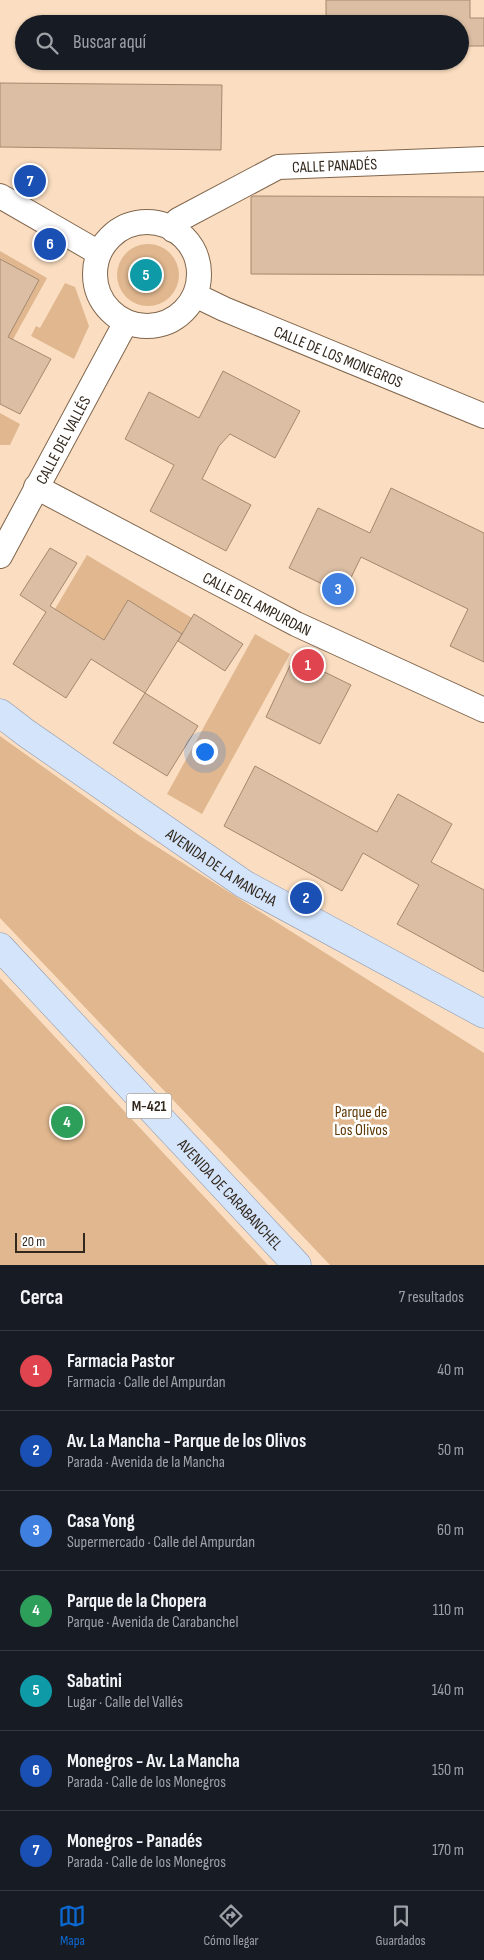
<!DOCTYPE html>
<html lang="es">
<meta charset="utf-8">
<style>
:root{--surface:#171b24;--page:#20242c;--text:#f1f3f6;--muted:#9ea1a6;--line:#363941;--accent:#0c69d2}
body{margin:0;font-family:"Sofia Sans Condensed",sans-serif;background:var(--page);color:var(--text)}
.scale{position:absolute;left:15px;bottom:12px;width:70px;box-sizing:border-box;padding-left:5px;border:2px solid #33281d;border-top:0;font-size:14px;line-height:18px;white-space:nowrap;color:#33281d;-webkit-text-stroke:4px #fff;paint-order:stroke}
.you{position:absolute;left:204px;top:751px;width:18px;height:18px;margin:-12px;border:4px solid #fff;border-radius:50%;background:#1a73e8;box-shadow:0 0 0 8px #1a73e833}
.badge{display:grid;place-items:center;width:32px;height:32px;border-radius:50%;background:var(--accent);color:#fff;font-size:16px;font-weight:700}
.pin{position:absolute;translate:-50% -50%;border:2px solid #fff;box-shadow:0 1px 5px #0006}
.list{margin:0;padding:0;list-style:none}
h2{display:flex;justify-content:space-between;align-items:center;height:65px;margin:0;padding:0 20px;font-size:21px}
h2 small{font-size:16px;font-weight:400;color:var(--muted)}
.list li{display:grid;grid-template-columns:32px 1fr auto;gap:15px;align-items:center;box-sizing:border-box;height:80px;padding:0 20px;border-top:1px solid var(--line)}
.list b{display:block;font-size:19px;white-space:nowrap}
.list p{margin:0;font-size:16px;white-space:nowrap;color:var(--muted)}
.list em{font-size:16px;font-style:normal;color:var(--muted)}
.icon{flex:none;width:28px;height:28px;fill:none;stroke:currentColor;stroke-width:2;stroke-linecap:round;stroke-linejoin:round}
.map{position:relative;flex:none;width:484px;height:1265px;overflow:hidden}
.search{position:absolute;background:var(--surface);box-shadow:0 1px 4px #0004;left:15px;right:15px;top:15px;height:55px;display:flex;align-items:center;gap:12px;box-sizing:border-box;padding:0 18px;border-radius:28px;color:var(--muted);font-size:19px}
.sheet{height:625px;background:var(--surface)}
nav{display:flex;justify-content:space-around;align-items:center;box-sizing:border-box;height:70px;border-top:1px solid var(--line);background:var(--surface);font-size:14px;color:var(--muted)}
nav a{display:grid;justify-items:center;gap:2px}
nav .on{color:var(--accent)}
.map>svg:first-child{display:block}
.green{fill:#e0b78f}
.building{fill:#dbbea3;stroke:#a4896f}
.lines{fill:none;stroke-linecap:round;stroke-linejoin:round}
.street-casing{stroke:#80664d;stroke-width:26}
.primary-casing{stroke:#8996ab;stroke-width:29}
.street{stroke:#fff;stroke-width:24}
.primary{stroke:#d4e4fb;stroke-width:28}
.labels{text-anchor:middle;stroke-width:5;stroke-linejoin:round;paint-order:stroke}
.shield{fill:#fff;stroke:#706861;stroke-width:1}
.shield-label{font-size:15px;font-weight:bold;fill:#33281d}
.street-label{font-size:16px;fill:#33281d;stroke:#fff}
.park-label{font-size:16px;fill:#5e3805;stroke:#fff}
</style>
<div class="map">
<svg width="484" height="1265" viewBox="0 0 484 1265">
<rect width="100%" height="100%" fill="#fbdec1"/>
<!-- green -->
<g class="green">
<circle cx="148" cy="275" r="31"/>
<polygon points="0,251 47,278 11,343 6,340 39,280 0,259"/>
<polygon points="65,283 75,287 89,326 74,359 31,336 36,326 40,328"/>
<polygon points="0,413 20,424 10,445 0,445"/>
<polygon points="87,555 192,618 182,634 120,650 55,609"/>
<polygon points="255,634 290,654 202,814 167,794"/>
<polygon points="0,736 140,836 484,1053 484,1265 330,1265 0,918"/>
<polygon points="0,978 268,1265 0,1265"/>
</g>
<!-- building -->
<g class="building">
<polygon points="326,0 470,0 470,18 484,18 484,46 460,46 460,24 326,24"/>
<polygon points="0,83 222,85 221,150 0,147"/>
<polygon points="253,196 484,197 484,275 251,274 251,197"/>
<polygon points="0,259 39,280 8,337 51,359 20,414 0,404"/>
<polygon points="223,371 300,411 275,458 230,434 219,446 202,479 251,505 226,551 150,511 174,465 125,439 149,392 199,418"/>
<polygon points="391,488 484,533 484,662 450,646 468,609 361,557 343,594 289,568 318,508 370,533"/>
<polygon points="50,548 77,563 50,606 104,640 128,600 182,634 145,693 91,659 66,698 13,664 46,612 20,595"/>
<polygon points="194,614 243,644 225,671 178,641"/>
<polygon points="294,657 351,685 320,744 266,717"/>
<polygon points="145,693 198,726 167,776 113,743"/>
<polygon points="255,766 377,832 398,794 452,824 431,862 484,890 484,972 397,924 419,885 363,853 342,891 224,826"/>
</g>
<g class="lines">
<!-- street casing -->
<g class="street-casing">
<g id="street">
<polyline points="0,196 99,253"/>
<circle cx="147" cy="274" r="52"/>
<path id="s1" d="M173 230 178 220 278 167 484 159"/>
<path id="s2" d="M195 295 224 309 484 416"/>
<path id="s3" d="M36 487 296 624 484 710"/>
<path id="s4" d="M0 556 126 322"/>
</g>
</g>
<!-- primary casing -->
<g class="primary-casing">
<g id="primary">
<path id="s5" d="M0 713 26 733 244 884 484 1014"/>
<path id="s6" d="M0 947 297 1265"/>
</g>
</g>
<!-- street -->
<use href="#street" class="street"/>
<!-- primary -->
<use href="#primary" class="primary"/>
</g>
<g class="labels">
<!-- shield labels -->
<rect class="shield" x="126.5" y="1093.5" width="45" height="25" rx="4"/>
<g class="shield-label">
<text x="149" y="1111">M-421</text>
</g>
<!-- street labels -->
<g class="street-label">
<text dy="6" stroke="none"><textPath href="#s1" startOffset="181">CALLE PANADÉS</textPath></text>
<text dy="6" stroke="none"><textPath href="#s2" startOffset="156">CALLE DE LOS MONEGROS</textPath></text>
<text dy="6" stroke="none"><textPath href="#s4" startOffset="132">CALLE DEL VALLÉS</textPath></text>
<text dy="6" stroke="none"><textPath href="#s3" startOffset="250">CALLE DEL AMPURDAN</textPath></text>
<text dy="6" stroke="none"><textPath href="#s5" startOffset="270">AVENIDA DE LA MANCHA</textPath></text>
<text dy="6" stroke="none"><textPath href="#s6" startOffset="338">AVENIDA DE CARABANCHEL</textPath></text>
</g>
<!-- park labels -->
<g class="park-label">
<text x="361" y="1117">Parque de<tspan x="361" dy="18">Los Olivos</tspan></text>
</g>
</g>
</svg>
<div class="scale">20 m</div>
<div class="you"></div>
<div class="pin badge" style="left:308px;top:665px;background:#e0444e">1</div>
<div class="pin badge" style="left:306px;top:898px;background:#1a4fb4">2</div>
<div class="pin badge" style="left:338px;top:589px;background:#3f7fe0">3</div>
<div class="pin badge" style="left:67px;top:1122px;background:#2e9e5b">4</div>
<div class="pin badge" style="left:146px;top:275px;background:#0f9aa8">5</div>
<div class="pin badge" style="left:50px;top:244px;background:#1a4fb4">6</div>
<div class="pin badge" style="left:30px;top:181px;background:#1a4fb4">7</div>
<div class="search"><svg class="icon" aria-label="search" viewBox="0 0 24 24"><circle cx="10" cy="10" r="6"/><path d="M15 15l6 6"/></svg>Buscar aquí</div>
</div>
<section class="sheet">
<h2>Cerca<small>7 resultados</small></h2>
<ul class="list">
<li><span class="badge" style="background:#e0444e">1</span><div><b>Farmacia Pastor</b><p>Farmacia · Calle del Ampurdan</p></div><em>40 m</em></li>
<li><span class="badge" style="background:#1a4fb4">2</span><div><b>Av. La Mancha - Parque de los Olivos</b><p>Parada · Avenida de la Mancha</p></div><em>50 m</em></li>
<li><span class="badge" style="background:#3f7fe0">3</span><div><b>Casa Yong</b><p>Supermercado · Calle del Ampurdan</p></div><em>60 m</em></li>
<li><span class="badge" style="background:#2e9e5b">4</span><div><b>Parque de la Chopera</b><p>Parque · Avenida de Carabanchel</p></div><em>110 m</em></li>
<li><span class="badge" style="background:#0f9aa8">5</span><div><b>Sabatini</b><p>Lugar · Calle del Vallés</p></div><em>140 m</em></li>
<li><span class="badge" style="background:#1a4fb4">6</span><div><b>Monegros - Av. La Mancha</b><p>Parada · Calle de los Monegros</p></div><em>150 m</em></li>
<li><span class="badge" style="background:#1a4fb4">7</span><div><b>Monegros - Panadés</b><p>Parada · Calle de los Monegros</p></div><em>170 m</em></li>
</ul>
</section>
<nav>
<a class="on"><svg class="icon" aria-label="map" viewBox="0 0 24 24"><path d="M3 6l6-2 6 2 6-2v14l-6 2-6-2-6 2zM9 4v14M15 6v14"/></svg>Mapa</a>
<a><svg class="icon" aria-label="directions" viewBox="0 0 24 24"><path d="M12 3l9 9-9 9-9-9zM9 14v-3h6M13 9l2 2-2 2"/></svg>Cómo llegar</a>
<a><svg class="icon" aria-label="saved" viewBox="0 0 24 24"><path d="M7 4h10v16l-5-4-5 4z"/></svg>Guardados</a>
</nav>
